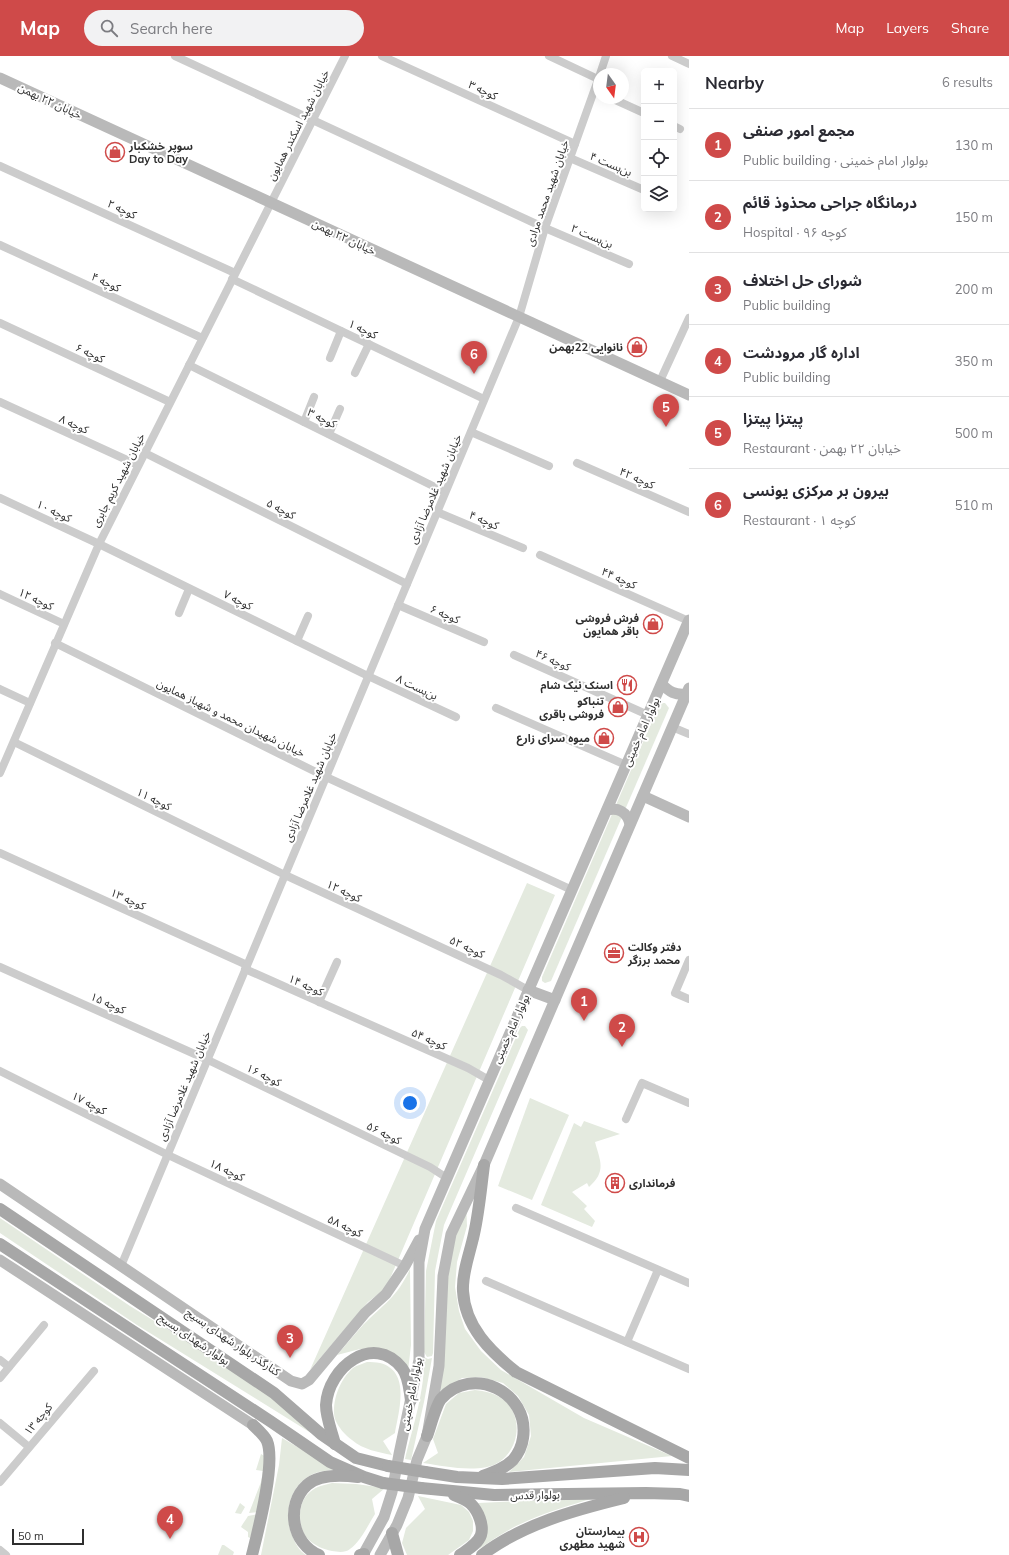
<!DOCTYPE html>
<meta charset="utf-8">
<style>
:root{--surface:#fff;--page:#f2f2f3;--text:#2b2b33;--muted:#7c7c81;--line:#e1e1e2;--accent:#cf4a49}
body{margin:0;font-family:Mulish,"Noto Sans Arabic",sans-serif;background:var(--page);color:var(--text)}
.controls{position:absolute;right:12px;top:12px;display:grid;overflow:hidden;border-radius:6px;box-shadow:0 4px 16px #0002}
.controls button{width:36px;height:36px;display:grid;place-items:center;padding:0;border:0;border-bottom:1px solid var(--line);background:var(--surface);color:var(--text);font:20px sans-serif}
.compass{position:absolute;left:593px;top:12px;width:36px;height:36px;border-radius:50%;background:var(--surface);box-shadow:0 4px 16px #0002;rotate:166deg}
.scale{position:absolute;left:12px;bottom:10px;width:72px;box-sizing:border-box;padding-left:4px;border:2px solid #2f2f2f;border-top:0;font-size:11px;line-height:14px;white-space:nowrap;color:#2f2f2f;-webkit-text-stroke:3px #fff;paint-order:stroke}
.you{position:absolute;left:410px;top:1047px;width:14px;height:14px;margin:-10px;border:3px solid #fff;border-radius:50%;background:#1a73e8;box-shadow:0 0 0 6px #1a73e833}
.badge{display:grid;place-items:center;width:26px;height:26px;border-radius:50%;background:var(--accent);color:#fff;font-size:13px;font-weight:700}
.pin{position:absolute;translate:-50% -33px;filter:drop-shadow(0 1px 2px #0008)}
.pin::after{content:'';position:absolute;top:21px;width:14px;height:12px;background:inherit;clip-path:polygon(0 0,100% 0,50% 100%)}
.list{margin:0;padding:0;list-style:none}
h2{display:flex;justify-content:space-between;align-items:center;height:52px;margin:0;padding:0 16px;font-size:17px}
h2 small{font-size:13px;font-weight:400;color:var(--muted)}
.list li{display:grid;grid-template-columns:26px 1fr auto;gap:12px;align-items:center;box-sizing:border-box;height:72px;padding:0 16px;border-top:1px solid var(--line)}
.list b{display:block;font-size:15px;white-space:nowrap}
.list p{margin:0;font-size:13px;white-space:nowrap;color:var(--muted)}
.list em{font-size:13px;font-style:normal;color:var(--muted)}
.icon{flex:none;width:22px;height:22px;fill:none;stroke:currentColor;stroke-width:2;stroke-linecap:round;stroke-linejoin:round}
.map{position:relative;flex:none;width:689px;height:1499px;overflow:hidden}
header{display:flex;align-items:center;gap:24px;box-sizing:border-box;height:56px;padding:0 20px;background:var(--accent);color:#fff}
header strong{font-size:19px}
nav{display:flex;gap:22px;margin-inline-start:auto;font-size:14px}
.search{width:280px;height:36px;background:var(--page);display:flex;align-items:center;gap:10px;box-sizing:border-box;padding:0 14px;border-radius:22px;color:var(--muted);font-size:15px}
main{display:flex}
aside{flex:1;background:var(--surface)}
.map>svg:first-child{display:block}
.green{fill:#e4eadf}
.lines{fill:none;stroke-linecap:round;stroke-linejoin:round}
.street{stroke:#ccc;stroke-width:8}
.secondary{stroke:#b9b9b9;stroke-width:11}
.primary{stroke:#a7a7a7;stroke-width:12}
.primary-bridge{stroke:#a7a7a7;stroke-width:12}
.labels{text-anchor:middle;stroke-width:4;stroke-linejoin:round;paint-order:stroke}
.street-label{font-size:11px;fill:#2f2f2f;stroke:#fff}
.poi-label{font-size:11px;font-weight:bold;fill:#2f2f2f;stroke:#fff;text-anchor:end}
</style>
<header>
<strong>Map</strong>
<div class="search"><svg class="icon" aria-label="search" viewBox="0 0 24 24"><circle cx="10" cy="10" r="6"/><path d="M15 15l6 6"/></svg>Search here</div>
<nav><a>Map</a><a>Layers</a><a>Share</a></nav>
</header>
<main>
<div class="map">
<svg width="689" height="1499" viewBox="0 0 689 1499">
<rect width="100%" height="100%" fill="#fff"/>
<!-- green -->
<g class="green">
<polygon points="661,647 665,647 669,652 551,925 545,927 542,925 542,921 659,649"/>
<polygon points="527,827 555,839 386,1232 368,1246 310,1314"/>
<polygon points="522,970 525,970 528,974 444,1169 435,1215 433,1297 432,1300 427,1301 424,1296 426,1215 436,1165 520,972"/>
<polygon points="530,1042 569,1059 532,1144 498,1130"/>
<path d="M584 1065 620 1078 595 1086C600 1105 607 1115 589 1131L587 1127 572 1136 587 1150 584 1153 595 1165 592 1171 541 1149 574 1067 581 1071Z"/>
<polygon points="466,1145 467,1170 457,1206 455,1231 459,1255 465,1273 481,1295 501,1314 584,1362 672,1400 509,1416 524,1401 531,1380 529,1359 518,1340 503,1327 481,1321 462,1322 438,1336 451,1186"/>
<polygon points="0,1162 130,1250 224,1308 263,1334 310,1375 311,1377 137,1269 0,1177"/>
<path d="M410 1213 411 1289 408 1315 378 1292 360 1293 337 1299C346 1289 354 1279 363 1269 383 1249 398 1240 410 1213Z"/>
<path d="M424 1301 428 1303 432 1302 424 1346 411 1404 405 1403C413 1370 425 1335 424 1301Z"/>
<path d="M367 1306C371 1306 376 1306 380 1307 411 1315 399 1355 395 1377L383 1385 392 1399C378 1396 364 1394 352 1384 345 1379 338 1371 335 1363 331 1346 340 1323 353 1312 357 1309 363 1308 367 1306Z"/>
<path d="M475 1334C485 1335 493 1337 501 1342 528 1360 518 1405 487 1411 466 1415 443 1410 423 1407L438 1397 433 1383 446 1348 459 1337Z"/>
<path d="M282 1382 337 1414C328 1414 320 1415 313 1418 290 1428 283 1458 292 1479 295 1487 299 1495 306 1499H261L279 1409Z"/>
<polygon points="261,1398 266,1401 258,1456 249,1457 261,1426 263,1415 256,1414"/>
<path d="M332 1427 356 1428 385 1432 372 1443 375 1458C368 1469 361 1485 350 1493 345 1497 338 1496 332 1495 323 1493 315 1490 308 1483 297 1472 297 1446 310 1436 317 1430 324 1429 332 1427Z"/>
<polygon points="418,1440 461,1449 469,1456 473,1465 473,1475 469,1484 448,1499 407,1499 402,1487 406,1472 425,1453"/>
<path d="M594 1442C571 1449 549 1455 527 1465 510 1472 494 1483 479 1493 487 1478 488 1462 478 1447Z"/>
<polygon points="240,1447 245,1451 241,1458 235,1457"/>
<path d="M258 1458 250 1482 248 1481V1476L241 1471C243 1467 246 1464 248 1460Z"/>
<polygon points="222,1489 224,1489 234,1496 233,1499 218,1499"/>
</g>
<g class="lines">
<!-- street -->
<g class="street">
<polyline points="175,0 545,172 629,208"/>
<polyline points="382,0 575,88"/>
<polyline points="549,0 598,23"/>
<polyline points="672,0 689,8"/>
<polyline points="600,18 606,0"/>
<polyline points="611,42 644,57"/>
<polyline points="674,70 680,73"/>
<polyline points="570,102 644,134"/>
<polyline points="0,110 235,217"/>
<polyline points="0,189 202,282"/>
<polyline points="232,223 484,343"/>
<polyline points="0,267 170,346"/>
<polyline points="330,302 341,275"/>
<polyline points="189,309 445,436"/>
<polyline points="355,317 369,288"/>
<polyline points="660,325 689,262"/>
<polyline points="0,346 138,409"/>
<polyline points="304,366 314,341"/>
<polyline points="471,376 549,410"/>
<polyline points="329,378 340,353"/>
<polyline points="145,397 407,528"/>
<polyline points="577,407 689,456"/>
<polyline points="0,442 99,488 368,620 456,661"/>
<polyline points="437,456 523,492"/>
<polyline points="540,499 689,565"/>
<polyline points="0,538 64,568"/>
<polyline points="398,549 484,586"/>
<polyline points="179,557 189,533"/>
<polyline points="297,585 308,560"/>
<polyline points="55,587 326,721 572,834"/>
<polyline points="514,599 648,659"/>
<polyline points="0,633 30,647"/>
<polyline points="496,652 626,709"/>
<polyline points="672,671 689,678"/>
<polyline points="14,686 285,819 501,919 528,934"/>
<polyline points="0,717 99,488 345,0"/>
<polyline points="0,797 247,909"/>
<polyline points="689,904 675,937 689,943"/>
<polyline points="0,911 208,1004 430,1111 447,1122"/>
<polyline points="245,913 468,1012 489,1024"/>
<polyline points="319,946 337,906"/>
<polyline points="0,1015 168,1099 405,1210"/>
<polyline points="626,1063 642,1027 689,1047"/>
<polyline points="516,1152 689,1227"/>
<polyline points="121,1210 519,261 545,172 599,21"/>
<polyline points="486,1225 689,1313"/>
<polyline points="627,1286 658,1214"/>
<polyline points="0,1304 9,1311"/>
<polyline points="0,1322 44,1269"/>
<polyline points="0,1367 29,1391"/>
<polyline points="0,1426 94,1315"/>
<polyline points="0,1494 6,1499"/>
</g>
<!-- secondary -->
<g class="secondary">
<polyline points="0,22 689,339"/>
<path d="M662 628C669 636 675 639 686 638"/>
<polyline points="643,740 689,761"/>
<path d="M607 754C618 751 627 756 630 768"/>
<polyline points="528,934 555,944"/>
<polyline points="0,1128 291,1325 302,1328 309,1324 365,1257 386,1238 405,1210 419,1184"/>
<polyline points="0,1204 253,1369"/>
<polyline points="363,1499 384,1461 392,1436 399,1398 419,1304 419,1206 425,1173 689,564"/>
<polyline points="380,1499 397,1469 408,1442 417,1404 427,1380 439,1310 443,1220 451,1178 484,1109 689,632"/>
</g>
<!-- primary -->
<g class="primary">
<path d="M484 1109C481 1132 479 1156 474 1178 470 1197 462 1216 463 1235 465 1271 490 1295 516 1316L689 1402"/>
<polyline points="0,1153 274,1337 321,1378 356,1402 388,1410"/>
<polyline points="0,1188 270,1365 330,1406 364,1421 383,1427"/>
<path d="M427 1380C430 1372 436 1349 441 1343 472 1308 530 1336 523 1382 522 1390 518 1398 513 1404 505 1412 494 1416 483 1420"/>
<path d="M335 1388C332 1376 326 1362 326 1349 328 1312 373 1276 402 1312 409 1321 409 1333 411 1344"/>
<polyline points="425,1416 457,1421 502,1423 655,1412 689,1414"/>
<polyline points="421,1432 494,1439 646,1437 680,1438 689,1440"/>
<path d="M454 1439C459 1441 467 1444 471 1448 478 1455 484 1469 481 1479 478 1488 467 1494 460 1499"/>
<polyline points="392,1477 398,1499"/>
<path d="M252 1499C258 1475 276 1407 267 1385 264 1379 257 1373 253 1369"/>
<path d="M319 1499C292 1488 285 1449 307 1429 319 1418 342 1419 358 1421"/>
<polyline points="360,1499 364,1498"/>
<path d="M482 1499C523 1468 575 1454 624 1442"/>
</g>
<!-- primary-bridge -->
<g class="primary-bridge">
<polyline points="388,1410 425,1416"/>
<polyline points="383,1427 421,1432"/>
</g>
</g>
<!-- icons -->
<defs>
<g id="shop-ring" transform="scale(1)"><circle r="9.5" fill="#fff" stroke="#cf4a49" stroke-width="1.5"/><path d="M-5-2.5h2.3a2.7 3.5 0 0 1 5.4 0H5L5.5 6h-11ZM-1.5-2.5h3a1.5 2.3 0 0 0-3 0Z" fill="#cf4a49"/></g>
<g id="restaurant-ring" transform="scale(1)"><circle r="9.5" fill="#fff" stroke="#cf4a49" stroke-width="1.5"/><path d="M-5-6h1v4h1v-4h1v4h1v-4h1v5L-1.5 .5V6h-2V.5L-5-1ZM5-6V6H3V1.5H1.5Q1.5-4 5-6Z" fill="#cf4a49"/></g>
<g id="office-ring" transform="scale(1)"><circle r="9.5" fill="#fff" stroke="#cf4a49" stroke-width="1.5"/><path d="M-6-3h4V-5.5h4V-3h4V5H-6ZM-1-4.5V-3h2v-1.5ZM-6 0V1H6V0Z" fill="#cf4a49"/></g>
<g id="building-ring" transform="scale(1)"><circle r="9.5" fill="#fff" stroke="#cf4a49" stroke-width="1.5"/><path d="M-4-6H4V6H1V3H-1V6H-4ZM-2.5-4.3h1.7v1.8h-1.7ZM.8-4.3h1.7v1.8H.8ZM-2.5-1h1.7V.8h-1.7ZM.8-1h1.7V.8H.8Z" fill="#cf4a49"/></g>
<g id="hospital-ring" transform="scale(1)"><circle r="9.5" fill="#fff" stroke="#cf4a49" stroke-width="1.5"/><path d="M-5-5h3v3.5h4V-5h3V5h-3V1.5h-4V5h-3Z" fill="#cf4a49"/></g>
</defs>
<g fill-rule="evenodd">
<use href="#shop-ring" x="115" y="96"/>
<use href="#shop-ring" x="637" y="291"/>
<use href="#shop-ring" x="653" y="568"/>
<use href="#restaurant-ring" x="627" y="629"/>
<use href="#shop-ring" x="618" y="651"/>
<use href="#shop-ring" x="604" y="682"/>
<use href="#office-ring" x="614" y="897"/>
<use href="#building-ring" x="615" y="1127"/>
<use href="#hospital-ring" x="639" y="1481"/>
</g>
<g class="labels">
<!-- street labels -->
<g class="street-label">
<text transform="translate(483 34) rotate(25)" y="4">کوچه ۳</text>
<text transform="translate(50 45) rotate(25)" y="4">خیابان ۲۲ بهمن</text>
<text transform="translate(298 69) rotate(-63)" y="4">خیابان شهید اسکندر همایون</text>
<text transform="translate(611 108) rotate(23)" y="4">بن‌بست ۴</text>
<text transform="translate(547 137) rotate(-71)" y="4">خیابان شهید محمد مرادی</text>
<text transform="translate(122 153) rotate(25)" y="4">کوچه ۲</text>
<text transform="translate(592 180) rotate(23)" y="4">بن‌بست ۲</text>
<text transform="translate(344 181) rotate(25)" y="4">خیابان ۲۲ بهمن</text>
<text transform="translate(106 226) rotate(25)" y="4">کوچه ۴</text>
<text transform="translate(363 273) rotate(25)" y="4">کوچه ۱</text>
<text transform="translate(90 297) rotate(25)" y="4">کوچه ۶</text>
<text transform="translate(322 362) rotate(26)" y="4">کوچه ۳</text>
<text transform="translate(74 368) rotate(24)" y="4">کوچه ۸</text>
<text transform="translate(637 422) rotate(24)" y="4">کوچه ۴۲</text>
<text transform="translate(118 424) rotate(-63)" y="4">خیابان شهید کریم جابری</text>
<text transform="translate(435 433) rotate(-67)" y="4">خیابان شهید غلامرضا آزادی</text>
<text transform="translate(281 453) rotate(27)" y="4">کوچه ۵</text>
<text transform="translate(54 455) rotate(25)" y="4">کوچه ۱۰</text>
<text transform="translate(484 464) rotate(23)" y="4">کوچه ۴</text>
<text transform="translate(619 522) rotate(24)" y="4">کوچه ۴۴</text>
<text transform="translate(36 543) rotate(25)" y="4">کوچه ۱۲</text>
<text transform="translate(238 544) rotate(26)" y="4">کوچه ۷</text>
<text transform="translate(445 558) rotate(23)" y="4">کوچه ۶</text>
<text transform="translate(553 604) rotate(24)" y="4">کوچه ۴۶</text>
<text transform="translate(417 631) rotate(25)" y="4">بن‌بست ۸</text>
<text transform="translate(231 662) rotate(26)" y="4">خیابان شهیدان محمد و شهباز همایون</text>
<text transform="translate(641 676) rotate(-66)" y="4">بولوار امام خمینی</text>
<text transform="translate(310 731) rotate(-67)" y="4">خیابان شهید غلامرضا آزادی</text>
<text transform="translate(154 743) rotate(26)" y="4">کوچه ۱۱</text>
<text transform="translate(344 835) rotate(25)" y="4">کوچه ۱۲</text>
<text transform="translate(128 843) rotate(24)" y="4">کوچه ۱۳</text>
<text transform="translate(467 891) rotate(25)" y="4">کوچه ۵۲</text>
<text transform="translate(306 929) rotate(24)" y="4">کوچه ۱۴</text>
<text transform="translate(108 947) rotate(24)" y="4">کوچه ۱۵</text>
<text transform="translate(511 973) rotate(-66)" y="4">بولوار امام خمینی</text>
<text transform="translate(429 983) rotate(24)" y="4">کوچه ۵۴</text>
<text transform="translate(264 1019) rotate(26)" y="4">کوچه ۱۶</text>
<text transform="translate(184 1030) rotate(-67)" y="4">خیابان شهید غلامرضا آزادی</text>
<text transform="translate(89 1047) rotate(27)" y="4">کوچه ۱۷</text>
<text transform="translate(384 1077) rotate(26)" y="4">کوچه ۵۶</text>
<text transform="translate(227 1114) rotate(25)" y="4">کوچه ۱۸</text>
<text transform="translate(345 1170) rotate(25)" y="4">کوچه ۵۸</text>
<text transform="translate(194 1283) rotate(34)" y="4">بولوار شهدای بسیج</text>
<text transform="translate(233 1286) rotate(34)" y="4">کنارگذر بلوار شهدای بسیج</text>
<text transform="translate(411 1338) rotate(-79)" y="4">بولوار امام خمینی</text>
<text transform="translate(38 1363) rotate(-50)" y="4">کوچه ۱۳</text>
<text transform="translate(535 1439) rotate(-1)" y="4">بولوار قدس</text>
</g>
<!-- poi labels -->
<g class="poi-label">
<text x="129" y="94" text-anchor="start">سوپر خشکبار<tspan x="129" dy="13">Day to Day</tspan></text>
<text x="623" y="295">نانوایی 22بهمن</text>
<text x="639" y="566">فرش فروشی<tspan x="639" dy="13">باقر همایون</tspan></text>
<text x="613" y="633">اسنک نیک شام</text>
<text x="604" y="649">تنباکو<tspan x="604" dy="13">فروشی باقری</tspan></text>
<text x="590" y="686">میوه سرای زارع</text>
<text x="628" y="895" text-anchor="start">دفتر وکالت<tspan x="628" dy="13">محمد برزگر</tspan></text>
<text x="629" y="1131" text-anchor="start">فرمانداری</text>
<text x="625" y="1479">بیمارستان<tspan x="625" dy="13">شهید مطهری</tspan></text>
</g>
</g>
</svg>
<div class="controls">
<button>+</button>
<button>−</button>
<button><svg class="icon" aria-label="locate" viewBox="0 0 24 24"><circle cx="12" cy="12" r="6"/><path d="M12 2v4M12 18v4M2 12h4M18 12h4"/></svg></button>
<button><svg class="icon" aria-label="layers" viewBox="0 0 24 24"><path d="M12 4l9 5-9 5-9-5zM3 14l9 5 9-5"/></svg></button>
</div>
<svg class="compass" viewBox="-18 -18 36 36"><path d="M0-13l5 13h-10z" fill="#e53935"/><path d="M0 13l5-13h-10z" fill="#7c7c81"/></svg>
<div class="scale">50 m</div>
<div class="you"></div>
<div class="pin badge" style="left:584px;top:965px">1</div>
<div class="pin badge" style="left:622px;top:991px">2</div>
<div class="pin badge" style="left:290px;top:1302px">3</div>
<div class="pin badge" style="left:170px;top:1483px">4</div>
<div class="pin badge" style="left:666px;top:371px">5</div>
<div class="pin badge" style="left:474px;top:318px">6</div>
</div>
<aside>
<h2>Nearby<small>6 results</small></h2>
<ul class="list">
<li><span class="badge">1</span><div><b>مجمع امور صنفی</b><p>Public building · بولوار امام خمینی</p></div><em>130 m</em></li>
<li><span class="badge">2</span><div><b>درمانگاه جراحی محذوذ قائم</b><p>Hospital · کوچه ۹۶</p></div><em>150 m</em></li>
<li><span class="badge">3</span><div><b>شورای حل اختلاف</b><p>Public building</p></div><em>200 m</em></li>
<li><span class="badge">4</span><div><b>اداره گار مرودشت</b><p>Public building</p></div><em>350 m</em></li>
<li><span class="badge">5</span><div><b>پیتزا پیتزا</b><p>Restaurant · خیابان ۲۲ بهمن</p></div><em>500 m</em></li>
<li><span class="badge">6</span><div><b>بیرون بر مرکزی یونسی</b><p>Restaurant · کوچه ۱</p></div><em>510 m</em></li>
</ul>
</aside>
</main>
